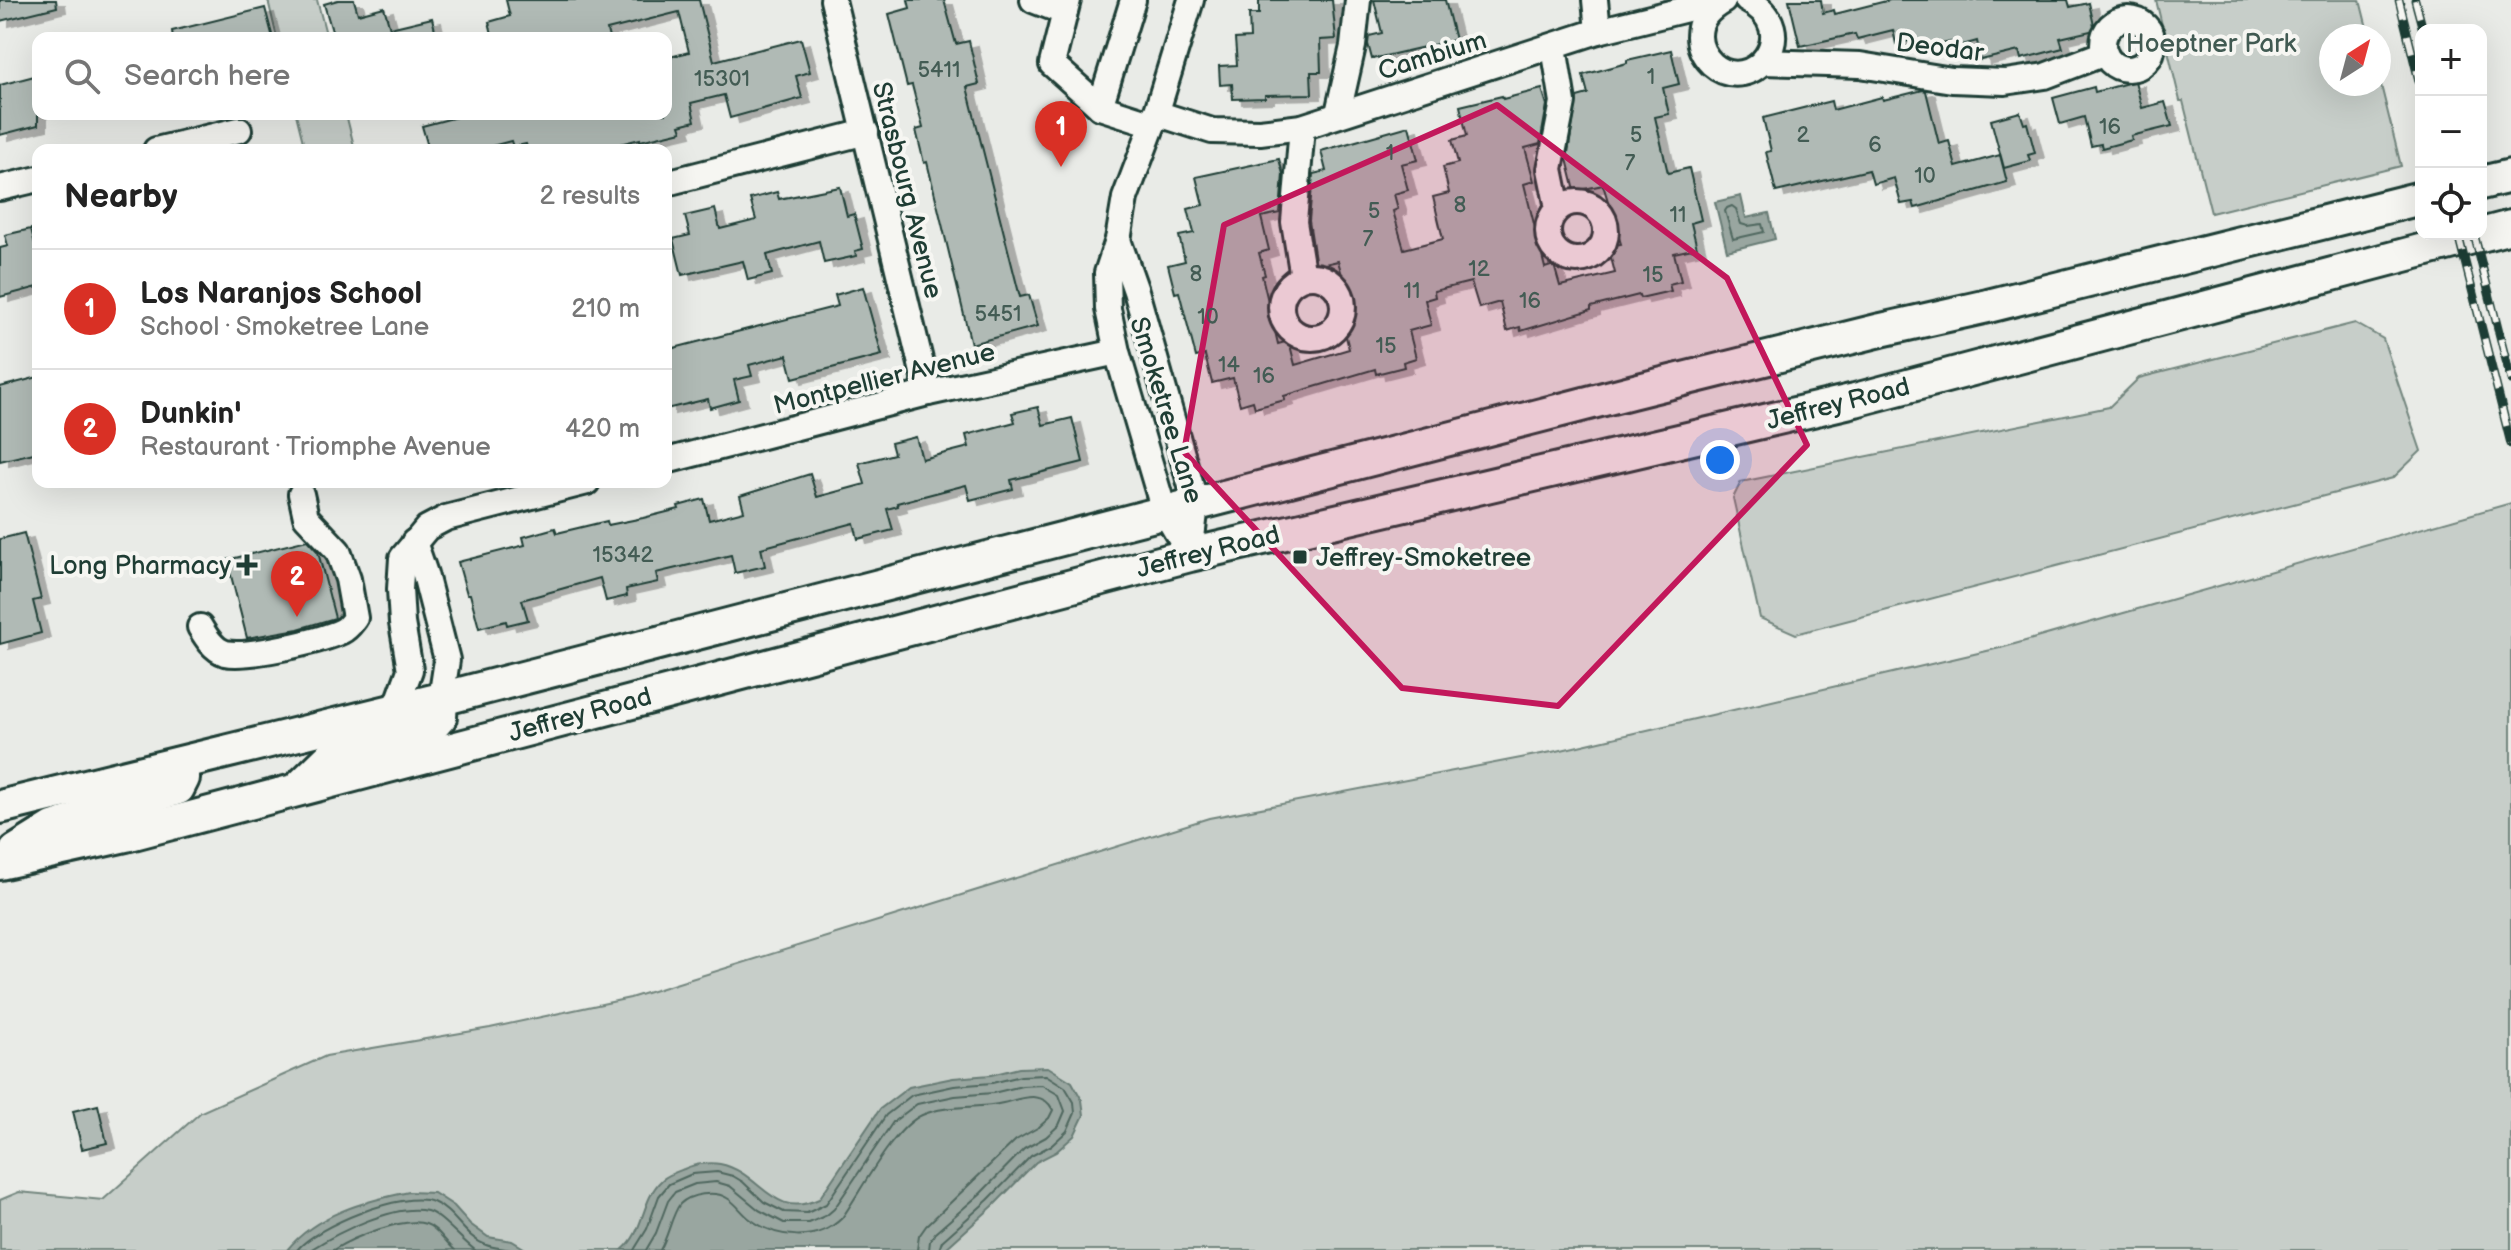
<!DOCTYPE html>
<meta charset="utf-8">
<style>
:root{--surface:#fff;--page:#f6f6f6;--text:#222;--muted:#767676;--line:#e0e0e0;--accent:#d93025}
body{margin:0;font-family:"Balsamiq Sans",sans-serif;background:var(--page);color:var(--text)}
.controls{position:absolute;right:24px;top:24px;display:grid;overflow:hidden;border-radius:16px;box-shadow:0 8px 32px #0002}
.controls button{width:72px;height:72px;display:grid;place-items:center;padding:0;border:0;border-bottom:2px solid var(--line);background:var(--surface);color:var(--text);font:40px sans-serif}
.compass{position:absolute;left:2319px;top:24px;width:72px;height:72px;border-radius:50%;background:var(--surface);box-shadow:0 8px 32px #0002;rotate:36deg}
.you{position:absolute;left:1720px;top:460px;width:28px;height:28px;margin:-20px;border:6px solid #fff;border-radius:50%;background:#1a73e8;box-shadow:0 0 0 12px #1a73e833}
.badge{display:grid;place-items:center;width:52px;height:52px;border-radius:50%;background:var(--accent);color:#fff;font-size:26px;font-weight:700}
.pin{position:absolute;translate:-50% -66px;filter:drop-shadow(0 2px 4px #0008)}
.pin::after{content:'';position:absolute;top:42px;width:28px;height:24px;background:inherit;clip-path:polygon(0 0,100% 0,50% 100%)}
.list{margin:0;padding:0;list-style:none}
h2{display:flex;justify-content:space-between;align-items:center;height:104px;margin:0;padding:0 32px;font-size:34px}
h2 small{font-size:26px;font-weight:400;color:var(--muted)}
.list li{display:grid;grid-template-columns:52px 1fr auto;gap:24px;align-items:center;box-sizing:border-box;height:120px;padding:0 32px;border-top:2px solid var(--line)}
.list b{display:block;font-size:30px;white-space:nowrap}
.list p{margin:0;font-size:26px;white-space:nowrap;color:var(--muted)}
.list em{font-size:26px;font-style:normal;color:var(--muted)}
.icon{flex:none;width:44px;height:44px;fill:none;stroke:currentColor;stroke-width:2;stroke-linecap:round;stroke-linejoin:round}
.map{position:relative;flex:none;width:2511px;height:1250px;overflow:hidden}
.search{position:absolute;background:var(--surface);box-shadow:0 8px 32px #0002;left:32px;top:32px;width:640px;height:88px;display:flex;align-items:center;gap:20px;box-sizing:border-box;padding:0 28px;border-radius:16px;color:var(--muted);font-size:30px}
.panel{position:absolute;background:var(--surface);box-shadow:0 8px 32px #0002;left:32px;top:144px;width:640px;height:344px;border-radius:16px}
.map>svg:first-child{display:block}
.green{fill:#c7cec9;stroke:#73867e;stroke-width:2}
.water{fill:#99a6a0;stroke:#687c75;stroke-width:2}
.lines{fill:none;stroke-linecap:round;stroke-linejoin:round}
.shore{stroke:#50675f;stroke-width:2}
.building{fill:#b0bab5;stroke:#1f3d34;stroke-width:2;filter:url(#shadow)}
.minor-casing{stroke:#1f3d34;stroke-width:30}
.major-casing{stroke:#1f3d34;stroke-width:38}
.minor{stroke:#f6f6f2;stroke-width:24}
.major{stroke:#f6f6f2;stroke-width:32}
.rail-casing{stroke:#1f3d34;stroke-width:9}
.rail{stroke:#f6f6f2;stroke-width:6;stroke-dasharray:18;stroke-linecap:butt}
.marked{fill:#c2185b;fill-opacity:0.2;stroke:#c2185b;stroke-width:6;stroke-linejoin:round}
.poi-dot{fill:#1f3d34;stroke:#f6f6f2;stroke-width:3}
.labels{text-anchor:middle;stroke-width:8;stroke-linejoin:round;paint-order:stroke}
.number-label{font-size:22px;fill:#435c54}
.park-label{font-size:26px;fill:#415a52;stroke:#f6f6f2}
.street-label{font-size:26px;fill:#1f3d34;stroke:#f6f6f2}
.poi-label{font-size:26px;fill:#1f3d34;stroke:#f6f6f2;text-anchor:start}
</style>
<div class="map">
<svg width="2511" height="1250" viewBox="0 0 2511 1250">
<defs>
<filter id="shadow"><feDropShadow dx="9" dy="5" stdDeviation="0" flood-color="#0004"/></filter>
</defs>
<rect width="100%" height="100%" fill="#e9ebe7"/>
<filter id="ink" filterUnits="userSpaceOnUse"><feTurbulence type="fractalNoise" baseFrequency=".0125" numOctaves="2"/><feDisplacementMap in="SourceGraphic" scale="16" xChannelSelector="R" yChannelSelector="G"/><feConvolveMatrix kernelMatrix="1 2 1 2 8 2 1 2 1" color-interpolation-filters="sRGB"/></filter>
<g filter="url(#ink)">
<!-- green -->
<g class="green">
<polygon points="268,0 317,0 327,38 277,38"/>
<polygon points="2156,0 2360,0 2369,36 2331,36 2331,84 2379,84 2379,77 2401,166 2211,213 2183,101 2180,101"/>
<polygon points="296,114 346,114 355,150 305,150"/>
<polygon points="2355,323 2383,339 2421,451 2393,478 1796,634 1760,618 1733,498 1741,482 2109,407 2139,378"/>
<polygon points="2511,503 2511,1250 0,1250 0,1200 19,1192 103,1200 201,1112 326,1056 490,1028 630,998 1209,818 1557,751 2004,647"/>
</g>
<!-- water -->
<g class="water">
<polygon points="1741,196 1746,218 1769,213 1775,239 1727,251 1715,202"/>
<path d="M1048 1067 1072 1082 1082 1100 1084 1115 1074 1136 1056 1152 1036 1162 993 1206 944 1250H622C645 1232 641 1199 662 1180 667 1175 676 1172 684 1169 694 1164 710 1162 720 1164 761 1172 772 1221 819 1199L880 1109 909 1087 953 1078 991 1075 1019 1068Z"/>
<path d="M409 1192 434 1193 454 1206 470 1224 488 1237 512 1241 527 1250H287C316 1214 365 1201 409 1192Z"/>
</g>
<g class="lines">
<!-- shore -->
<g class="shore">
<polygon points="1732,206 1736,209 1741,224 1748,226 1762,224 1764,232 1733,239 1725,211 1727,208"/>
<path d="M297 1250C317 1226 403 1190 433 1202 455 1211 464 1237 486 1245 494 1248 503 1248 511 1250"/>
<path d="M310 1250C337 1233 395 1203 427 1211 440 1214 462 1241 475 1250"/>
<path d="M333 1250C352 1238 404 1216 426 1224 438 1228 445 1242 455 1250"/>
<polyline points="634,1250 647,1229 659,1196 669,1184 692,1174 717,1172 733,1176 743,1182 764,1202 784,1212 807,1213 826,1204 886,1115 912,1095 954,1086 992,1083 1021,1076 1046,1075 1065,1087 1074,1102 1075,1113 1067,1131 1052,1145 1031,1156 988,1200 942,1241 939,1250"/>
<polyline points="646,1250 656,1233 668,1201 675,1192 695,1184 716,1182 730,1186 759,1210 784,1223 809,1223 827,1215 834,1209 893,1122 917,1104 955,1096 993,1093 1022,1086 1042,1085 1059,1095 1065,1111 1059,1125 1046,1137 1024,1149 981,1193 935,1233 930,1241 929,1250"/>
<path d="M660 1250C668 1237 672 1214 680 1204 690 1194 715 1190 727 1198 736 1203 742 1213 750 1219 777 1239 817 1243 842 1218 861 1191 893 1128 922 1115 947 1104 977 1109 1003 1103 1020 1099 1043 1089 1053 1110L1049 1118 1039 1127 1016 1140 926 1226 919 1236 917 1250"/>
</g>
</g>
<!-- building -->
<g class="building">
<polygon points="0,0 56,0 57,7 0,21"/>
<polygon points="338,0 354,0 358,14 384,7 390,28 432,18 437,38 334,38 324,4"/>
<polygon points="506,0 699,0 714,61 801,39 810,72 796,76 802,98 730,118 724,95 691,103 695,121 680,125 682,131 640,141 640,139 595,150 528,150 526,144 513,147 511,141 477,150 429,150 422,126 468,114 666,114 666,58 689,52 679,12 607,30 609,38 493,38 489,22 510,16"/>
<polygon points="908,0 944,0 956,44 969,41 979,84 967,87 1020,297 1029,295 1038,326 971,344 927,162 924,163 916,130 923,128 912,85 907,86 889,14 910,8"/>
<polygon points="1259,0 1332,0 1336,39 1320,40 1321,72 1311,72 1312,94 1265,95 1265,98 1233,99 1232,84 1220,85 1219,66 1237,65 1235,39 1250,38 1249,14 1259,14"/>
<polygon points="1374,0 1445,0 1455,40 1372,59 1368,44 1369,36 1382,33"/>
<polygon points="1789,0 1821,0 1823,13 1834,10 1835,14 1890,0 2068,0 2070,7 2089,3 2095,30 2060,38 2063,48 2021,59 2019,51 1981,60 1977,41 1952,48 1951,42 1920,49 1917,39 1896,44 1893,30 1857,39 1855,34 1800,46"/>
<polygon points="265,8 273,38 173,38 172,31"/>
<polygon points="1671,50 1679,84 1663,88 1669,114 1655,117 1668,173 1689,168 1701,220 1691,223 1697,248 1674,253 1681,281 1669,284 1671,291 1640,298 1639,295 1591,307 1591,310 1521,331 1520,327 1507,331 1500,302 1479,308 1471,282 1434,291 1435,297 1425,300 1431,325 1409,331 1416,358 1403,362 1404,367 1376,374 1375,369 1284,396 1285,400 1255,408 1253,401 1240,405 1233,378 1212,383 1205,355 1196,357 1179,292 1175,293 1168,265 1185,261 1179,236 1194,233 1188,209 1203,205 1196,177 1279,159 1283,174 1280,213 1261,217 1269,250 1259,253 1265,275 1262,276 1278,344 1289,341 1295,365 1349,349 1343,324 1355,321 1338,261 1316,266 1309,221 1313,174 1326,171 1321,151 1409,126 1418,160 1401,164 1408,190 1394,194 1398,209 1393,211 1404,249 1443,239 1433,197 1449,193 1443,167 1458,163 1452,140 1467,136 1460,106 1502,96 1503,99 1542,89 1547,105 1540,144 1525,148 1534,181 1524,184 1545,268 1554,265 1560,286 1615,273 1608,246 1621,244 1603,185 1575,191 1567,159 1577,97 1588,94 1583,75 1627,63 1627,60"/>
<polygon points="38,75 38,125 0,135 0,85"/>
<polygon points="2135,81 2142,108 2165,102 2172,126 2131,136 2132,140 2102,148 2101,144 2091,146 2084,117 2060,124 2053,98 2094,87 2095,92"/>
<polygon points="1923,90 1926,91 1939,144 1949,141 1956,167 2000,155 2007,182 1915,208 1913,202 1901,204 1894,178 1873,184 1869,170 1776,192 1766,152 1771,151 1763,118 1831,101 1833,110 1882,97 1883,100"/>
<polygon points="2020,112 2024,124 2027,123 2035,153 2028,155 2030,161 2004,168 1991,120"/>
<polygon points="840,187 847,216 854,214 863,249 855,251 856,256 824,263 819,241 767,255 772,274 748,280 743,261 682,275 673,239 690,235 685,216 715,209 720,229 756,220 750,199 777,192 779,199"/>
<polygon points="31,229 38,255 38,287 0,297 0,248 8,246 5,235"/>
<polygon points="863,287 882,355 793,378 787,355 749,365 752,376 734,380 739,400 710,408 708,399 666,409 666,350 838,306 835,295"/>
<polygon points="38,377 38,452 0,461 0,387"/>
<polygon points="1038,407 1043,425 1072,418 1083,462 1011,480 1013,489 970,500 966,485 897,503 898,506 887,509 893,530 858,539 854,523 761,548 765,566 735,573 731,555 656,573 658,582 626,589 627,596 606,601 600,578 522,600 528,620 507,625 506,621 479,628 470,594 467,594 458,562 525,545 523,537 555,528 557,533 607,521 608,525 643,518 679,509 678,506 704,499 709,520 744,511 740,496 810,474 817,497 865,484 859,463 894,454 891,443 916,437 922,459 969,447 966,435 1015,422 1012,413"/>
<polygon points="24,533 41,599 33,601 41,633 0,644 0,539"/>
<polygon points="307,540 318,552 335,618 298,629 247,638 227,560"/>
<polygon points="98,1105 107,1143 82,1149 73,1111"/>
</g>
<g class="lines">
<!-- minor casing -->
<g class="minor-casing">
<g id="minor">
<polyline points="833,0 928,393"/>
<polyline points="1033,0 1064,12"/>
<polyline points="1068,0 1052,64 1100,107 1153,124"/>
<polyline points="1595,0 1598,31"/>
<path d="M1723 1C1709 9 1699 19 1699 36 1699 47 1704 56 1712 64 1752 99 1806 30 1747 0"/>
<circle cx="2128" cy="44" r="25"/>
<polyline points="1554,47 1563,102 1550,169 1558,208"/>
<polyline points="1763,62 1860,65 1952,80 2005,82 2045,76 2105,53"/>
<polyline points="1100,107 1133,0"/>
<polyline points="1156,113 1212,131 1260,132 1302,127 1598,31 1723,0"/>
<polyline points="1338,113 1353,46 1358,0"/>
<polyline points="1302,127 1294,222 1303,277"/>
<polyline points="156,150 239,130"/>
<polyline points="666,183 866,132"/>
<polyline points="0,188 38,179"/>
<circle cx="1577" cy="231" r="29"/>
<polyline points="1118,240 1136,291 1196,504 1190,555"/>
<circle cx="1312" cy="307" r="31"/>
<polyline points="666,461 928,393 1117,352"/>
<polyline points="414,542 425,574 447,660 441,699"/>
<polyline points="1190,555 1164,511 1117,352 1108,309 1107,273 1118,240 1125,198 1153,124 1191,0"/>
<path d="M200 627C206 637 213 649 225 653 247 658 321 641 342 631 348 628 351 623 355 618L348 579 338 551 306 517 301 494"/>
<polyline points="395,711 410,670 402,623 400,589 402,558 427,528 446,518 587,482"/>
</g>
</g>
<!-- major casing -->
<g class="major-casing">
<g id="major">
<polyline points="2481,183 2511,176"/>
<polyline points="300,787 335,753 431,727 440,717 441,699"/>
<polyline points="0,807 441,699 1631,392 1881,330 1988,306 2421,198"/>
<polyline points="16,851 53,828 178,788 183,778 178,764"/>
<polyline points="0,863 126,835 1190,555 1855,400 2511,227"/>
</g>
</g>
<!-- minor -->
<use href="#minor" class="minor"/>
<!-- major -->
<use href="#major" class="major"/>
<!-- rail casing -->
<g class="rail-casing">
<g id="rail">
<polyline points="2399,0 2421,89"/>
<polyline points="2415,0 2423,30"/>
<polyline points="2458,234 2511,444"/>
<polyline points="2474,234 2511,380"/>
</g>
</g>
<!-- rail -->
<use href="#rail" class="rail"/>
</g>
</g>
<!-- marked area -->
<path class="marked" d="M1497 105 1727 278 1807 445 1558 706 1402 688 1184 452 1224 225Z"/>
<!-- markers -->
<g class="poi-dot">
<rect x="1292" y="549" width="16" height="16" rx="4"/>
<path d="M243 553h8v8h8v8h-8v8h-8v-8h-8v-8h8z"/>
</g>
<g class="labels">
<!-- number labels -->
<g class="number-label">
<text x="939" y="77">5411</text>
<text x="1651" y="84">1</text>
<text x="722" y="86">15301</text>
<text x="2110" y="134">16</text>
<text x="1636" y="142">5</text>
<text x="1803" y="142">2</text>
<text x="1875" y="152">6</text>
<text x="1390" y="160">1</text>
<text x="1630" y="170">7</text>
<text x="1925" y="183">10</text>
<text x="1460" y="212">8</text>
<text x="1374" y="218">5</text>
<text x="1678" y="222">11</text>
<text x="1368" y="246">7</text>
<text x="1479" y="276">12</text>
<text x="1196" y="281">8</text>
<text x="1653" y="282">15</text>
<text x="1412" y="298">11</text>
<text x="1530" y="308">16</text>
<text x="998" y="321">5451</text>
<text x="1208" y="324">10</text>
<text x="1386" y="353">15</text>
<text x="1229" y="372">14</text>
<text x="1264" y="383">16</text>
<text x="623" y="562">15342</text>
</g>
<!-- park labels -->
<g class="park-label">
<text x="2211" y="52">Hoeptner Park</text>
</g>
<!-- street labels -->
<g class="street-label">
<text transform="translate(1940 47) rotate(7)" y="9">Deodar</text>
<text transform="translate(1432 55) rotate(-17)" y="9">Cambium</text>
<text transform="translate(908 190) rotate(76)" y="9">Strasbourg Avenue</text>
<text transform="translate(884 378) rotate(-14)" y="9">Montpellier Avenue</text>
<text transform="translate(1838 403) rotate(-14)" y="9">Jeffrey Road</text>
<text transform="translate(1167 410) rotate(73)" y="9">Smoketree Lane</text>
<text transform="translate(1208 551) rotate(-14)" y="9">Jeffrey Road</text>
<text transform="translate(580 714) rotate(-15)" y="9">Jeffrey Road</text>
</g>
<!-- poi labels -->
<g class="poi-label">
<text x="1316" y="566">Jeffrey-Smoketree</text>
<text x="231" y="574" text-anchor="end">Long Pharmacy</text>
</g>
</g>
</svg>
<div class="controls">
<button>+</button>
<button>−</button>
<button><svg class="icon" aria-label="locate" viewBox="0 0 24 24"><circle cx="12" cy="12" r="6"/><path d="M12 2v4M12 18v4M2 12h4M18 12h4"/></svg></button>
</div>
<svg class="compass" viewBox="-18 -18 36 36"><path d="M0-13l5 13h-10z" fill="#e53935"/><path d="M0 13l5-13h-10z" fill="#767676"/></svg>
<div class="you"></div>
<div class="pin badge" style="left:1061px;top:167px">1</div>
<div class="pin badge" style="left:297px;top:617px">2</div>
<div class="search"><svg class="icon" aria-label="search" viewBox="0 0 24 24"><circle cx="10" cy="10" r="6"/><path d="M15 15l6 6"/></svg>Search here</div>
<section class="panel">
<h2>Nearby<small>2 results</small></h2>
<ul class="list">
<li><span class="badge">1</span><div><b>Los Naranjos School</b><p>School · Smoketree Lane</p></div><em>210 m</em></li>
<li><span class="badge">2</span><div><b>Dunkin'</b><p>Restaurant · Triomphe Avenue</p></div><em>420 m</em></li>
</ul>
</section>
</div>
